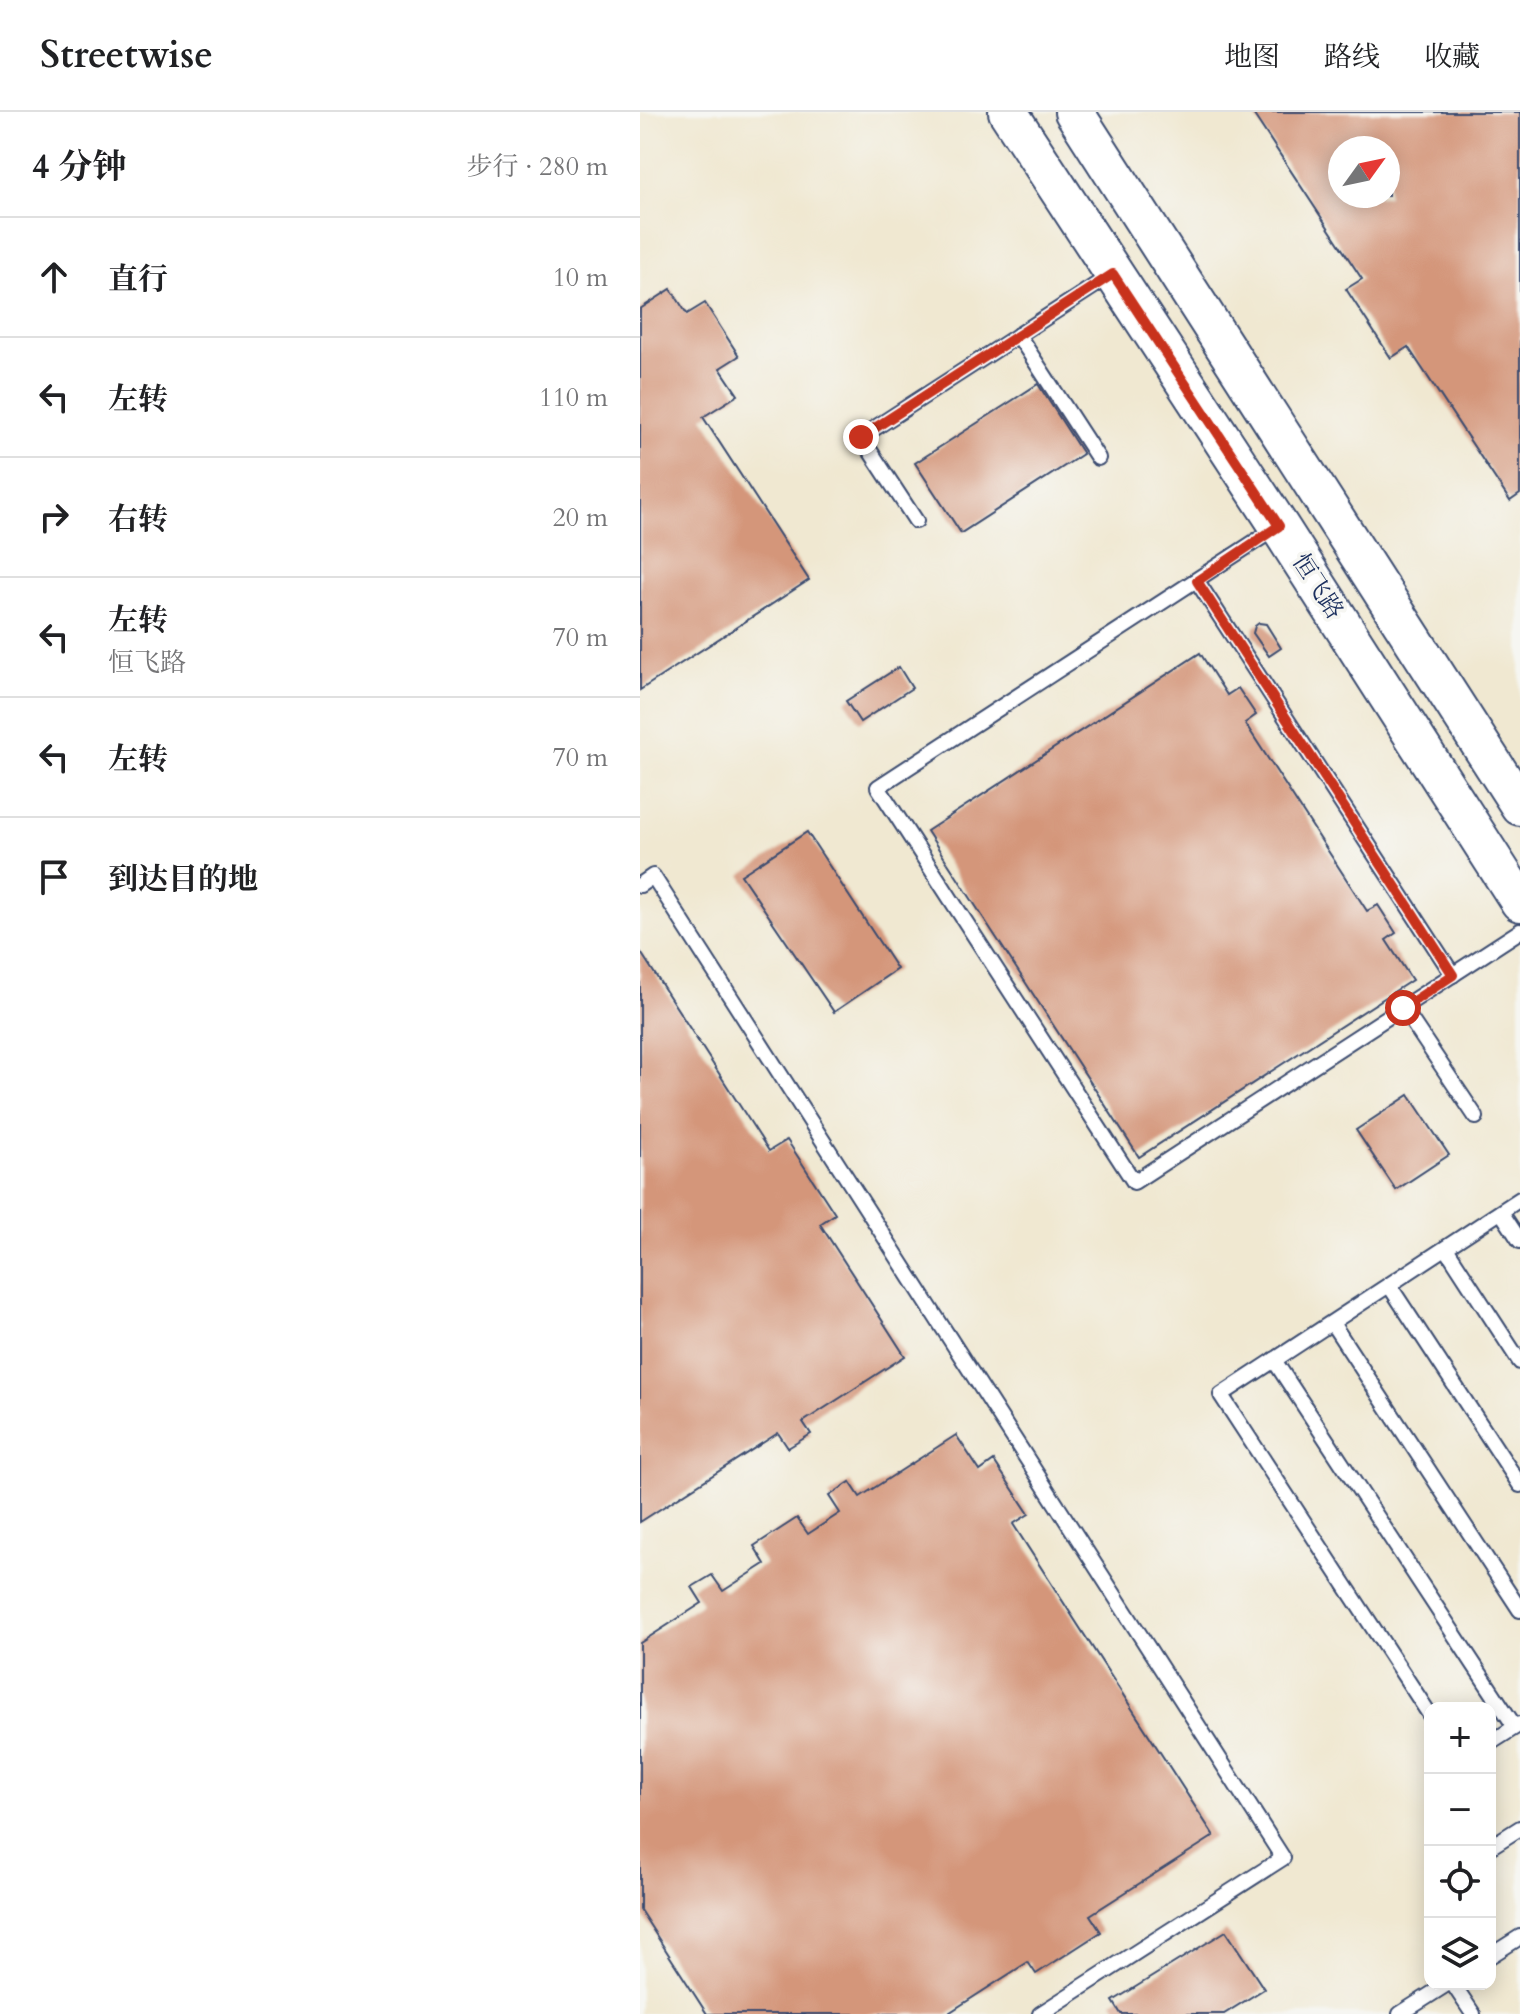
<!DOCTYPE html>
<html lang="zh">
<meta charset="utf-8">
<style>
:root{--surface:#fff;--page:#f2f2f2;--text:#202124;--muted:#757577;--line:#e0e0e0}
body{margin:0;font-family:Cardo,"Noto Serif SC",serif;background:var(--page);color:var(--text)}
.controls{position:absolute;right:24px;bottom:24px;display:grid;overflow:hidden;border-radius:16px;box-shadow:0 4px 20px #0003}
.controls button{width:72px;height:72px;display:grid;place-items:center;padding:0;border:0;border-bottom:2px solid var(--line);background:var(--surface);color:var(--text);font:40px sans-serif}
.compass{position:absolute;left:688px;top:24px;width:72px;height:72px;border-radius:50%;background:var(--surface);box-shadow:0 4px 20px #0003;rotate:57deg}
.stop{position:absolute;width:24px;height:24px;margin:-18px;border:6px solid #c8321e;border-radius:50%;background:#fff}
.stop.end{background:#c8321e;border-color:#fff;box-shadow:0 2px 8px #0008}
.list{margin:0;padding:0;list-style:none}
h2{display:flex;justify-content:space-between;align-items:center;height:104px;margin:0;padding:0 32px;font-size:34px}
h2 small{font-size:26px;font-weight:400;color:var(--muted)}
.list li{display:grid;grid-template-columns:52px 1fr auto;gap:24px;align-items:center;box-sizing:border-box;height:120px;padding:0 32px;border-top:2px solid var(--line)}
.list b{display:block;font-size:30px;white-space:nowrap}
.list p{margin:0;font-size:26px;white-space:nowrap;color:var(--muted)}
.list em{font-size:26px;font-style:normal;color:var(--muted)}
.icon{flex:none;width:44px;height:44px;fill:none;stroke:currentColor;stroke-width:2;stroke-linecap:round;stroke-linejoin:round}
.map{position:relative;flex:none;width:880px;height:1902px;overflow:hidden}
header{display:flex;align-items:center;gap:48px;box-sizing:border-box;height:112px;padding:0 40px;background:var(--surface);border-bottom:2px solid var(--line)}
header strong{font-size:38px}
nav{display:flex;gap:44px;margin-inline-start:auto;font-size:28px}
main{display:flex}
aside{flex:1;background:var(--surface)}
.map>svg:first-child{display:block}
.building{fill:#d4967a;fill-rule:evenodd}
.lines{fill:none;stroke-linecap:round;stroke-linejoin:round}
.service-casing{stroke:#3b4b6f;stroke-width:18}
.secondary-casing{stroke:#3b4b6f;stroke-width:42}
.service{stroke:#fff;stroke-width:14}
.secondary{stroke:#fff;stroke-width:38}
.route{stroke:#c8321e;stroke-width:10}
.labels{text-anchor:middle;stroke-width:7;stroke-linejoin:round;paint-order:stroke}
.street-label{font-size:24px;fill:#1b2f5e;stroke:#f6f6f2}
</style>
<header>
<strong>Streetwise</strong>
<nav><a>地图</a><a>路线</a><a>收藏</a></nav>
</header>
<main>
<aside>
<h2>4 分钟<small>步行 · 280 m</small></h2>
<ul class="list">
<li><svg class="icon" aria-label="ahead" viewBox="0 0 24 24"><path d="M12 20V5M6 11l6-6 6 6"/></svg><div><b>直行</b></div><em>10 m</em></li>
<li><svg class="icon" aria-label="left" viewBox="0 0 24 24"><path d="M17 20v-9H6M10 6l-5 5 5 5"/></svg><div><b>左转</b></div><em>110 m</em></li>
<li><svg class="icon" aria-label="right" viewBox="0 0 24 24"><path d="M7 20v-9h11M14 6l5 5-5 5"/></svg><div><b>右转</b></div><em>20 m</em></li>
<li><svg class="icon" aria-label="left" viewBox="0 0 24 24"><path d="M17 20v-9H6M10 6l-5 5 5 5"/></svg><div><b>左转</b><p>恒飞路</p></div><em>70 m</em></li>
<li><svg class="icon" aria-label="left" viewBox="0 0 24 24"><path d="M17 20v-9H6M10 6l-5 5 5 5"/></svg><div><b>左转</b></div><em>70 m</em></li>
<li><svg class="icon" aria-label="arrive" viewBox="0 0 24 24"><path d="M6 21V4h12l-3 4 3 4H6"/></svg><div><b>到达目的地</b></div></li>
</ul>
</aside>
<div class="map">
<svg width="880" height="1902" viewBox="0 0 880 1902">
<rect width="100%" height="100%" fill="#f6f6f2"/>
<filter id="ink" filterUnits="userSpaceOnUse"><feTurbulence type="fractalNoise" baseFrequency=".0125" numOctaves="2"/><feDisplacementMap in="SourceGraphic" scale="16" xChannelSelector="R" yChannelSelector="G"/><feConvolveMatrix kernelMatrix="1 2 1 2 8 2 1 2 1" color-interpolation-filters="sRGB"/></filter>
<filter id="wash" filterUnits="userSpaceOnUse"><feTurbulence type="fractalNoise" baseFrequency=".006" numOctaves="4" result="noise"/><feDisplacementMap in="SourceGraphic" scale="32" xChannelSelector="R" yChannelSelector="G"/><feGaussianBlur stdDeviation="1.8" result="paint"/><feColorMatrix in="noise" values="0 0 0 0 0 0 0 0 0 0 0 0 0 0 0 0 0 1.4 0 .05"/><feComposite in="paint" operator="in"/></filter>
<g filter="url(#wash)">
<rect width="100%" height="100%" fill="#f0e8d1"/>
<g id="blocks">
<!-- building -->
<g class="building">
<path d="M612 0H880V382L870 389 768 235 751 246 706 177 722 167ZM700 36H748V84H700Z"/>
<polygon points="31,177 47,202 65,191 99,244 80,256 98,283 63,305 169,468 0,578 0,197"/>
<polygon points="398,272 443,342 321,421 275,351"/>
<polygon points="619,511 626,512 641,536 629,544 613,521 615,514"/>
<polygon points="560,541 587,583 598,576 616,603 605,611 727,799 738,793 756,821 746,828 772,868 499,1045 287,719"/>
<polygon points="259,555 272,576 220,610 206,589"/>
<polygon points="167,720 257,857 194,900 101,763"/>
<polygon points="0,839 129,1039 147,1028 195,1102 180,1112 265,1244 163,1310 171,1322 148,1336 138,1321 0,1410"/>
<polygon points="769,983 809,1043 756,1078 716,1018"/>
<polygon points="316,1323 340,1359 354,1349 389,1402 373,1412 574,1724 450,1803 461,1820 396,1862 388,1850 307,1902 67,1902 0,1798 0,1531 62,1491 52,1475 72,1463 83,1479 125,1452 114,1434 157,1406 168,1422 200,1401 189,1384 210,1370 220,1385"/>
<polygon points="586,1819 624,1877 584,1902 481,1902 473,1889"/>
</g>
</g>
</g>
<g filter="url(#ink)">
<use href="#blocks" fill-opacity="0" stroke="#3b4b6f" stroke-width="2"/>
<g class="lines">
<!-- service casing -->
<g class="service-casing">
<g id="service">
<polyline points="378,223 458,346"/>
<polyline points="276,409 221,325 473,162"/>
<polyline points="639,414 238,675 494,1070 880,819"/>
<polyline points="557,469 813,863"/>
<polyline points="0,773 13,764 643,1746 400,1902"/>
<polyline points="763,896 836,1005"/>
<polyline points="861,1100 880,1129"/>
<polyline points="806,1136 880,1250"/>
<polyline points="749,1173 880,1373"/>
<polyline points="692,1211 880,1498"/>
<polyline points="634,1248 875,1615"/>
<polyline points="790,1603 581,1283 880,1087"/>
<polyline points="850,1631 880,1612"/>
<polyline points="850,1735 880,1716"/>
<polyline points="850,1844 880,1825"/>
<polyline points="813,1872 833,1902"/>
<polyline points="760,1902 807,1872"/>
</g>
</g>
<!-- secondary casing -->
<g class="secondary-casing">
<g id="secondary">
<polyline points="368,0 639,414 880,790"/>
<polyline points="434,0 880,694"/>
</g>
</g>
<!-- service -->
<use href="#service" class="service"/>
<!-- secondary -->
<use href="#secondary" class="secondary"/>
</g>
</g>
<g class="lines" filter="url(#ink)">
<!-- route -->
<polyline class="route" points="221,325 473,162 639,414 557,469 813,863 763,896"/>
</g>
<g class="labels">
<!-- street labels -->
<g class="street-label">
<text transform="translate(678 474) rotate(57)" y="8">恒飞路</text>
</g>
</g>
</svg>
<div class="controls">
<button>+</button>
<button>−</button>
<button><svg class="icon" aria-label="locate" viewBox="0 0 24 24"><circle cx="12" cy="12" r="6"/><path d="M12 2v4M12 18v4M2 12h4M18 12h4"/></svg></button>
<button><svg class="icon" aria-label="layers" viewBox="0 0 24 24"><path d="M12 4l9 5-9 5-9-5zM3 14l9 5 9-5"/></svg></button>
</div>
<svg class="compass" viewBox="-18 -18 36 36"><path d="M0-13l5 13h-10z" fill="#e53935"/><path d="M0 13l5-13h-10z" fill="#757577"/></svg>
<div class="stop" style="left:763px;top:896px"></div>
<div class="stop end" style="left:221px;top:325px"></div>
</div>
</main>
